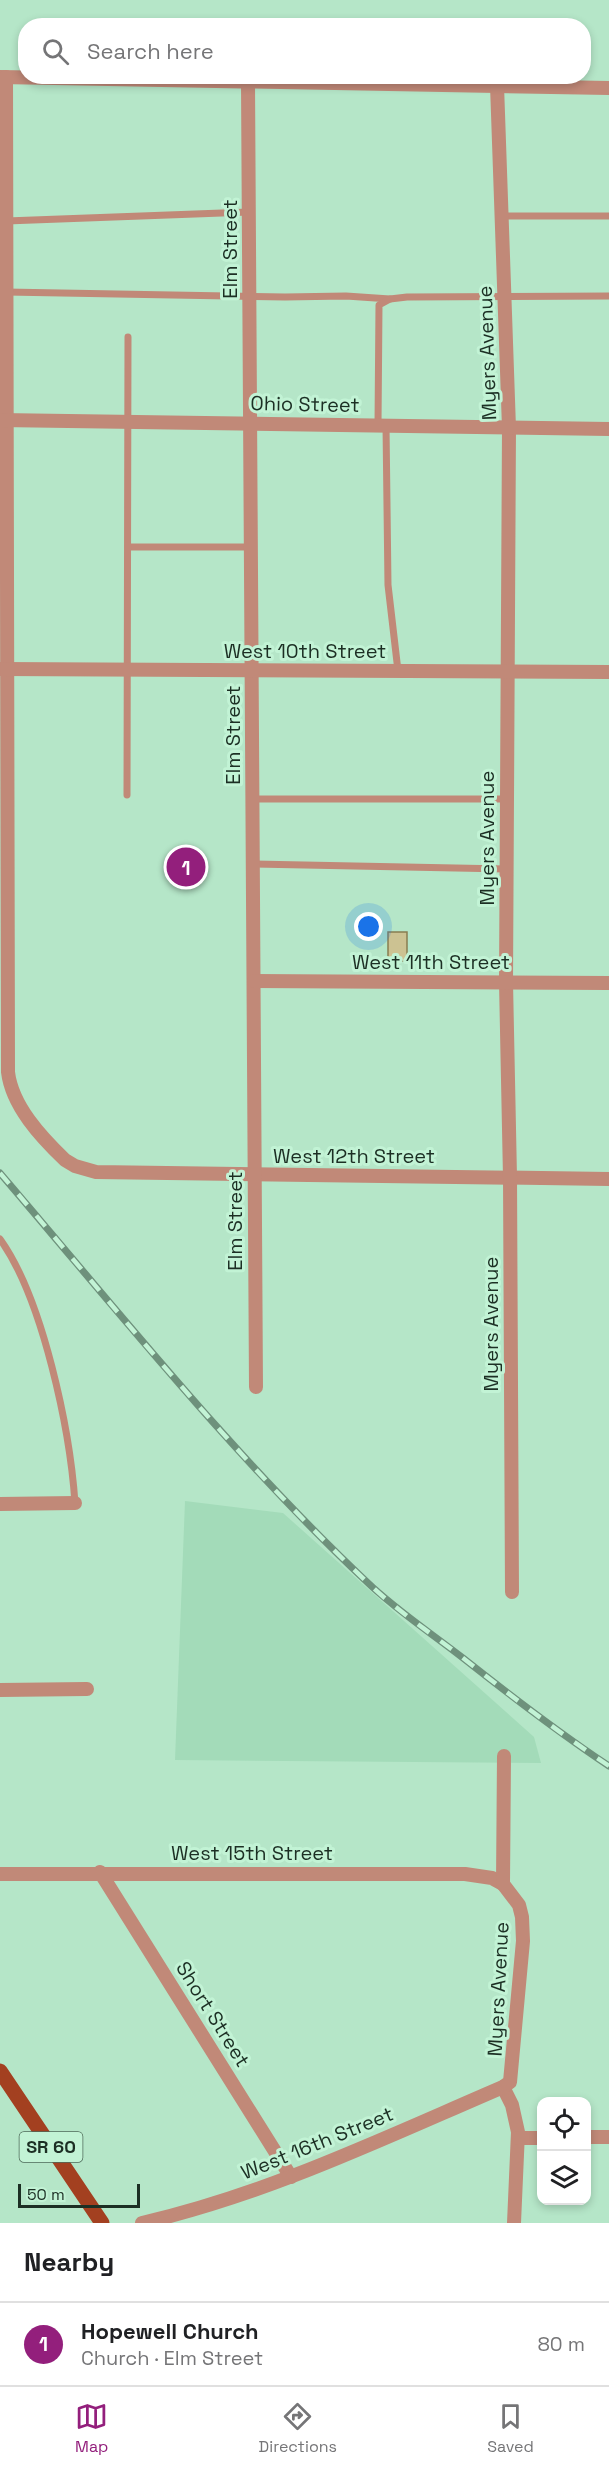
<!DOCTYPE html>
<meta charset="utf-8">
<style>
:root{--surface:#fff;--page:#f6f6f6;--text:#202124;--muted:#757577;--line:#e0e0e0;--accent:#931f7c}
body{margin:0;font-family:"Space Grotesk",sans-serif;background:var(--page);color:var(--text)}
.controls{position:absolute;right:18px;bottom:18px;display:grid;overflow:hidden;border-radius:12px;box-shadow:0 3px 9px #0003}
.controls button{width:54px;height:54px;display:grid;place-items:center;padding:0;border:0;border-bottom:2px solid var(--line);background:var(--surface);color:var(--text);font:30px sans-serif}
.scale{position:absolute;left:18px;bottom:15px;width:122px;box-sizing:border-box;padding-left:6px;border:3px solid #1c2f24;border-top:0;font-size:16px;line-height:21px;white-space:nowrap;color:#1c2f24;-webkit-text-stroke:4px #c2f3d5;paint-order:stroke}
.you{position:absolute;left:369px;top:927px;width:21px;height:21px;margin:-15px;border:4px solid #fff;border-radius:50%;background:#1a73e8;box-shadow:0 0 0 9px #1a73e833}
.badge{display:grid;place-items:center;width:39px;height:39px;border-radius:50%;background:var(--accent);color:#fff;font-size:20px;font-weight:700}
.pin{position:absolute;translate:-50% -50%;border:3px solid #fff;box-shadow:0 2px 6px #0006}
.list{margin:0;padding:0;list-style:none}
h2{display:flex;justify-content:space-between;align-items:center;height:78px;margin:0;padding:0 24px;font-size:26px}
h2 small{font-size:20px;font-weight:400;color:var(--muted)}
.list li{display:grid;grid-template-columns:39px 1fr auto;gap:18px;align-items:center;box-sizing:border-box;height:84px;padding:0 24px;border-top:2px solid var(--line)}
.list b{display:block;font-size:22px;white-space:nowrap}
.list p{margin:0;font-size:20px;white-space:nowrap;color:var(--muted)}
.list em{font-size:20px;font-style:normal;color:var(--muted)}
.icon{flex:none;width:33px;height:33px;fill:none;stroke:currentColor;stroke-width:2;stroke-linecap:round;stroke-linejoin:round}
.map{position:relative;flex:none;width:609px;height:2223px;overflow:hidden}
.search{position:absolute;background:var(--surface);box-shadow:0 3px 9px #0003;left:18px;right:18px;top:18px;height:66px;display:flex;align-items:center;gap:15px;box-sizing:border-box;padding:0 21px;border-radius:24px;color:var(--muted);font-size:22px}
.sheet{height:162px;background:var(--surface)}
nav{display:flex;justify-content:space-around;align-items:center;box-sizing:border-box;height:84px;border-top:2px solid var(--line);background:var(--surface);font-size:16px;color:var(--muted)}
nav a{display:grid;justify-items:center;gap:3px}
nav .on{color:var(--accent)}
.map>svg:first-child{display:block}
.built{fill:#a3dbb9}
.building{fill:#ccc292;stroke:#887e50;stroke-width:1.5}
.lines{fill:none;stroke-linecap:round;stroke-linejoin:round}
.service{stroke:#c18978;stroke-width:7}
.minor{stroke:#c18978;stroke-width:14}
.primary{stroke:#a34020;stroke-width:15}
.rail-casing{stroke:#6e917c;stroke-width:7}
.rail{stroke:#c2f3d5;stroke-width:4.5;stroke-dasharray:14;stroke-linecap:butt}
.labels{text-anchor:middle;stroke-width:6;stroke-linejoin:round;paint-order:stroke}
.shield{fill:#c2f3d5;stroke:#4e6a59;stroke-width:1.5}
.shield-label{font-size:18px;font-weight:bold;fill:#1c2f24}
.street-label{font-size:20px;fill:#1c2f24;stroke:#c2f3d5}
</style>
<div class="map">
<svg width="609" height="2223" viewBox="0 0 609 2223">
<rect width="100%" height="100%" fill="#b5e6c8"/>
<!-- built -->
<polygon class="built" points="185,1501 283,1513 534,1737 541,1763 175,1760"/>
<!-- building -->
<polygon class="building" points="388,932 407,932 407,961 388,962"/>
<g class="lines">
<!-- service -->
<g class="service">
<polyline points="501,216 609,216"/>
<polyline points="6,221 249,212"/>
<polyline points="6,292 285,297 346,296 390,299"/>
<polyline points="378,425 379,305 390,299 407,297 609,296"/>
<polyline points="386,425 388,585 398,671"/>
<polyline points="128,547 251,547"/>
<polyline points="127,795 128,337"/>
<polyline points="253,799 507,799"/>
<polyline points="253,864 506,869"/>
<path d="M0 1239C43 1299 70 1430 75 1503"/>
</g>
<!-- minor -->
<g class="minor">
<polyline points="0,77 609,88"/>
<path d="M6 77 8 1072C12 1106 41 1137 65 1160L75 1166 96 1172 609 1179"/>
<polyline points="248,83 256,1387"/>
<polyline points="497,85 509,428 506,982 510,1177 512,1592"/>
<polyline points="0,420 609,429"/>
<polyline points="0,669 609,672"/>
<polyline points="254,981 609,983"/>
<polyline points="0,1504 75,1503"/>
<polyline points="0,1690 87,1689"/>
<polyline points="100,1872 291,2177"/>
<polyline points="0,1874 465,1874 492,1878 503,1884"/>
<polyline points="503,2087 512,2105 518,2132 514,2223"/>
<polyline points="586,2137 609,2137"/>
<polyline points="519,2138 542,2138"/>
<path d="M142 2223C268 2194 384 2138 503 2087L510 2082 523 1941 522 1917 519 1905 503 1884 504 1756"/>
</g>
<!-- primary -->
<polyline class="primary" points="0,2071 102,2223"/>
<!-- rail casing -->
<g class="rail-casing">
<path id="rail" d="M0 1173C119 1312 233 1456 367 1582 396 1610 431 1633 463 1658 511 1696 558 1732 609 1766"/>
</g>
<!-- rail -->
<use href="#rail" class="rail"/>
</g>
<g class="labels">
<!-- shield labels -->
<rect class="shield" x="19.5" y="2132" width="63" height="30" rx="4.5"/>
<g class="shield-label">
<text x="51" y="2153">SR 60</text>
</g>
<!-- street labels -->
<g class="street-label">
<text transform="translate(230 249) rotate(-90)" y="7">Elm Street</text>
<text transform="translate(487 353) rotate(-92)" y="7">Myers Avenue</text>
<text transform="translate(305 404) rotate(1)" y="7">Ohio Street</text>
<text x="305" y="658">West 10th Street</text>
<text transform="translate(233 735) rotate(-90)" y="7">Elm Street</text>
<text transform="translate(487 838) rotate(-90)" y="7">Myers Avenue</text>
<text x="431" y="969">West 11th Street</text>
<text x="354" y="1163">West 12th Street</text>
<text transform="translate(235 1221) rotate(-90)" y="7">Elm Street</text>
<text transform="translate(491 1324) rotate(-90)" y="7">Myers Avenue</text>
<text x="252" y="1860">West 15th Street</text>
<text transform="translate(498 1989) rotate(-87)" y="7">Myers Avenue</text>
<text transform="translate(213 2014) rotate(58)" y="7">Short Street</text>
<text transform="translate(317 2143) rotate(-22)" y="7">West 16th Street</text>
</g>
</g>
</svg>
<div class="controls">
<button><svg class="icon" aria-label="locate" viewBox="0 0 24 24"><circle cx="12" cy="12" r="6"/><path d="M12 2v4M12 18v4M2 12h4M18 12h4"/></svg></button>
<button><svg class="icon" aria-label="layers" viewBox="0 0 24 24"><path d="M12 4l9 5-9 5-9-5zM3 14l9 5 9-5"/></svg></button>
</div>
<div class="scale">50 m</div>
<div class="you"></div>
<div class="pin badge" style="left:186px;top:867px">1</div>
<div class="search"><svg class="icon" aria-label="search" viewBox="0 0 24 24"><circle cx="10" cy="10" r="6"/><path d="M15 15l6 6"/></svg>Search here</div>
</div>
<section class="sheet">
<h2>Nearby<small></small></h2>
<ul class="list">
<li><span class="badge">1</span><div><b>Hopewell Church</b><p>Church · Elm Street</p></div><em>80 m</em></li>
</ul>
</section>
<nav>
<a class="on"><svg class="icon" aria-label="map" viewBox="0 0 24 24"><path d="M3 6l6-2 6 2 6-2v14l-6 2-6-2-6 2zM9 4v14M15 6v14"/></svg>Map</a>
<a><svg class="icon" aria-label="directions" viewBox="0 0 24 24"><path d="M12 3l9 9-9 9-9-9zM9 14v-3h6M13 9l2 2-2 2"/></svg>Directions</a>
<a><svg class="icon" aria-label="saved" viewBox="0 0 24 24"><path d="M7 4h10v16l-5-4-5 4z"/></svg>Saved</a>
</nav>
